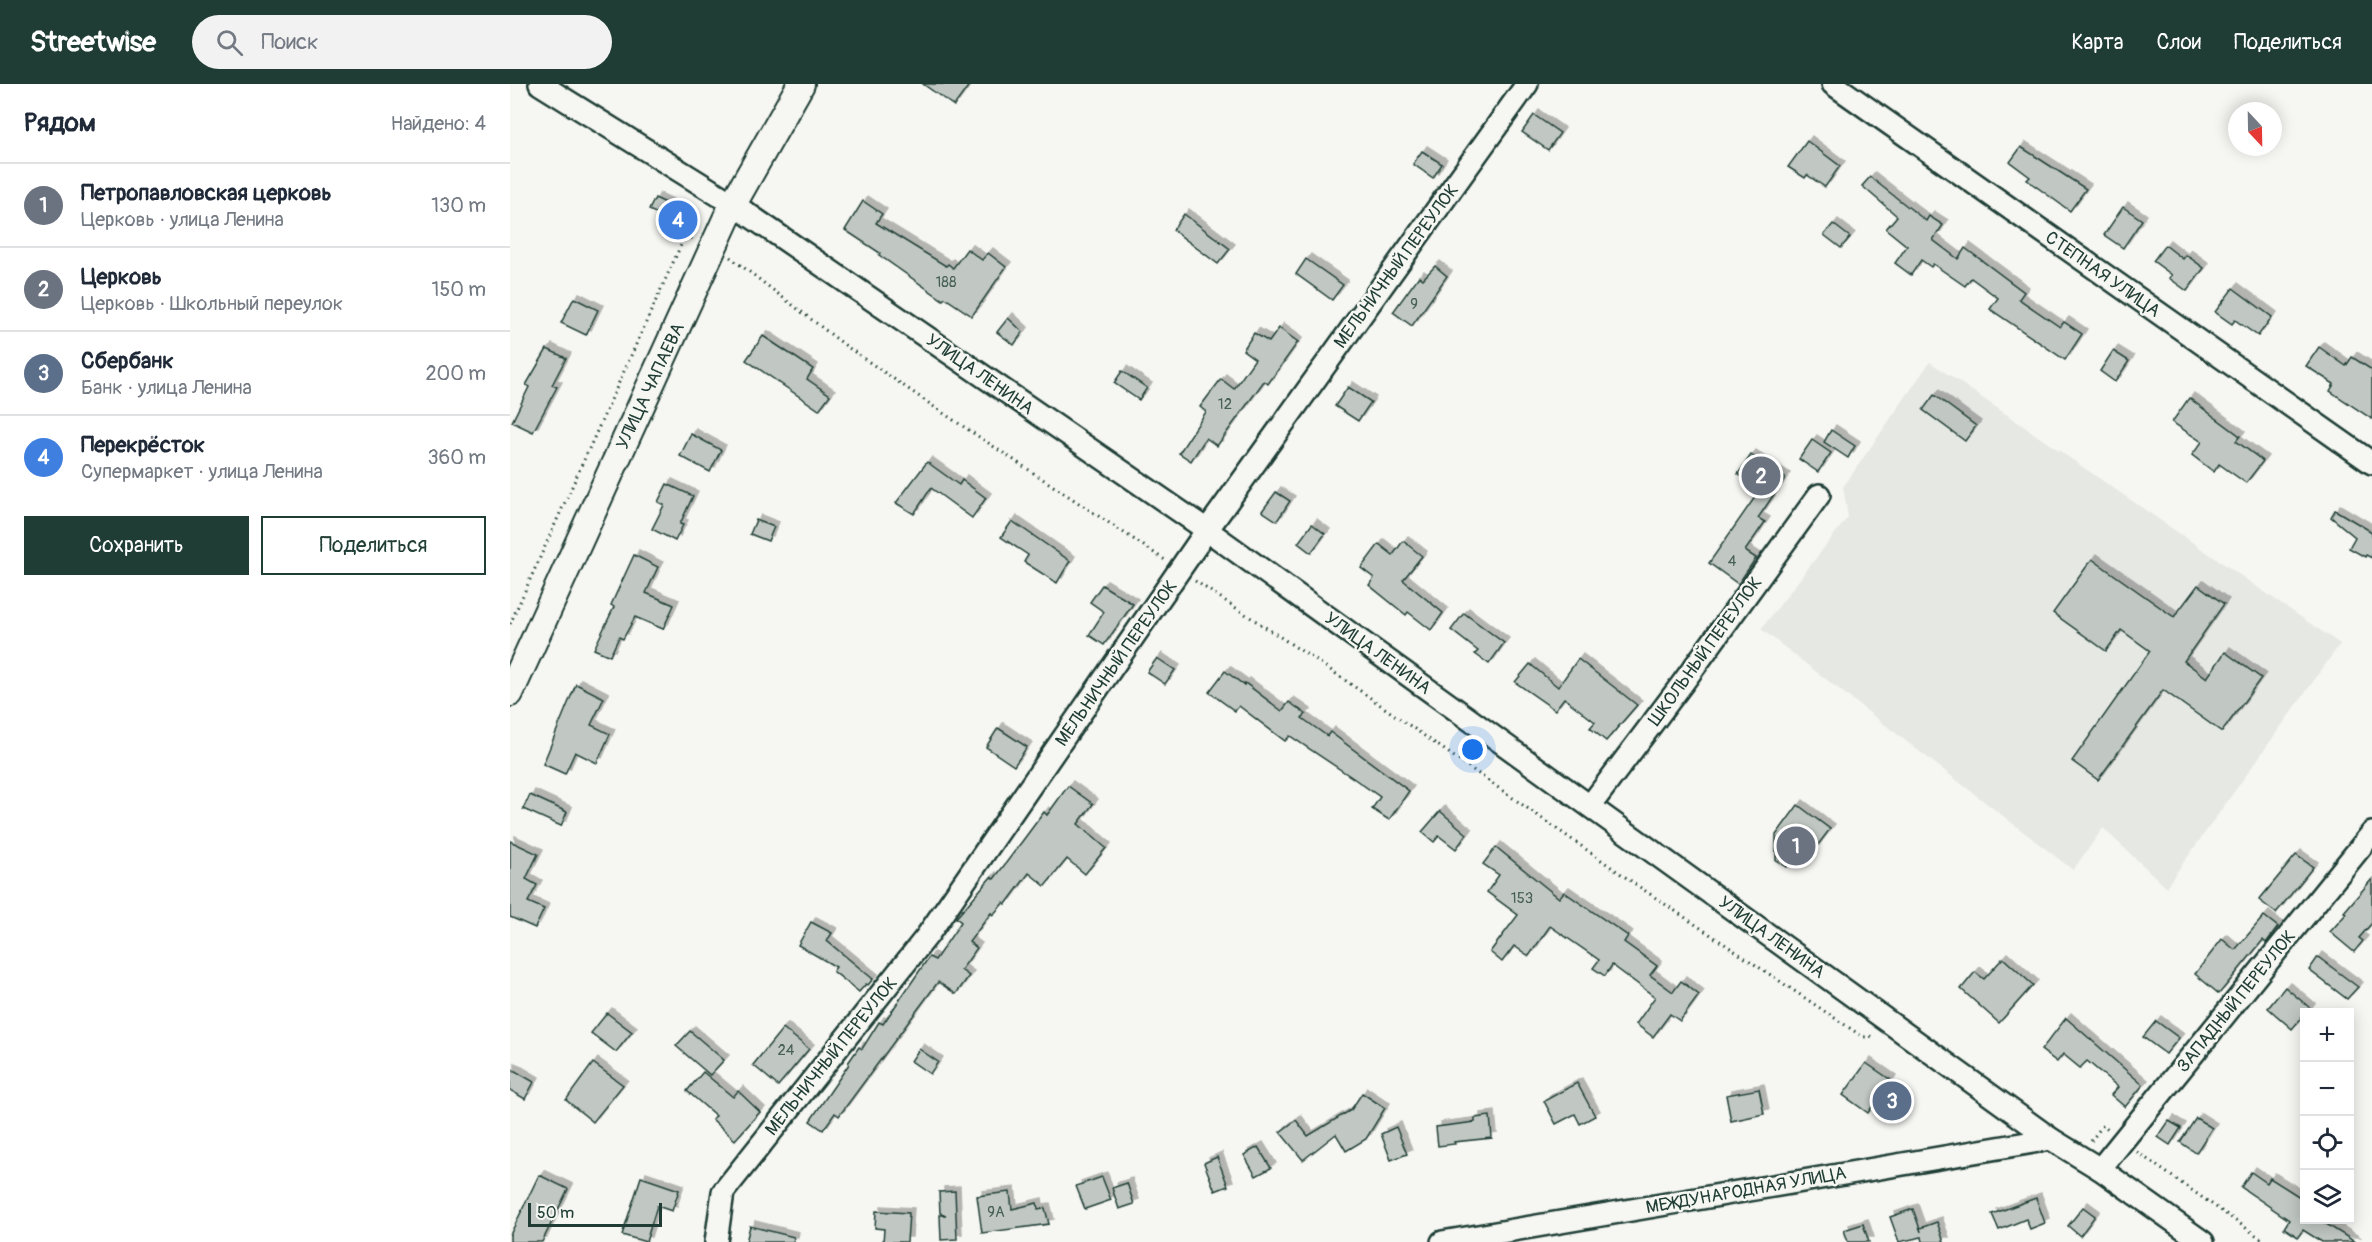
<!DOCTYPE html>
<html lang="ru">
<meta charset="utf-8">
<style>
:root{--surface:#fff;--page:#f2f2f3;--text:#1f2937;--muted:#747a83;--line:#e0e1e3;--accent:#1f3d34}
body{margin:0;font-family:Pangolin,sans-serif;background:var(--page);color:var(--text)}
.controls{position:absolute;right:18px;bottom:18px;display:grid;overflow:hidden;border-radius:0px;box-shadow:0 3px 15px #0003}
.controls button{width:54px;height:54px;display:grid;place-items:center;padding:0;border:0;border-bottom:2px solid var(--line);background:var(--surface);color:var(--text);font:30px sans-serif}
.compass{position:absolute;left:1718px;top:18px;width:54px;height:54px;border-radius:50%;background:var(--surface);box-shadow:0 3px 15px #0003;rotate:158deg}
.scale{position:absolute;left:18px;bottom:15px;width:134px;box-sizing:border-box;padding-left:6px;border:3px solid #1f3d34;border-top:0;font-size:16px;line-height:21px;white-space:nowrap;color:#1f3d34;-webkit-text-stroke:4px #f6f6f2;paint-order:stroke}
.you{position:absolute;left:963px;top:666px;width:21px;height:21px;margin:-15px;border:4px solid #fff;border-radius:50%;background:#1a73e8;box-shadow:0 0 0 9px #1a73e833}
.badge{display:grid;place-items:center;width:39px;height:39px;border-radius:50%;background:var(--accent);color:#fff;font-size:20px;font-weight:700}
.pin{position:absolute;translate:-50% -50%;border:3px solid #fff;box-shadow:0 2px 6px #0006}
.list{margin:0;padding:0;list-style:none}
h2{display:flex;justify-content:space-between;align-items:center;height:78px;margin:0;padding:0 24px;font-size:26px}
h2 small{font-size:20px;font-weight:400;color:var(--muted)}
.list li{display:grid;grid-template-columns:39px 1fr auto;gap:18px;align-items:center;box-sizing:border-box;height:84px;padding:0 24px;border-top:2px solid var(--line)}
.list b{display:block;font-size:22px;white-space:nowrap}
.list p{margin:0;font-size:20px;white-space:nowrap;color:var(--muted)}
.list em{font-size:20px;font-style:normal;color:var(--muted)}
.actions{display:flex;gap:12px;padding:18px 24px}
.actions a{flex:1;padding:14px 0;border:2px solid var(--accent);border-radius:0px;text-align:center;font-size:21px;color:var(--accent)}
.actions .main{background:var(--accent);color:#fff}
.icon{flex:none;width:33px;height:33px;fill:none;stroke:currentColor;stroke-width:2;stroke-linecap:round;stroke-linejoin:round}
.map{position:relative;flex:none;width:1862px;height:1158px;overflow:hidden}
header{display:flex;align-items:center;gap:36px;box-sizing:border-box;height:84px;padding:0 30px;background:var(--accent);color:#fff}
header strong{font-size:28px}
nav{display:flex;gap:33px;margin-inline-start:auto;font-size:21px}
.search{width:420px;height:54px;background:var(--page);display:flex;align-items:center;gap:15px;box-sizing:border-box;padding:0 21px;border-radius:33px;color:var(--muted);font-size:22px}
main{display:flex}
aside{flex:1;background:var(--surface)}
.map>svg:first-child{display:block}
.built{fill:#e6e8e4}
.building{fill:#c1c8c3;stroke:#1f3d34;stroke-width:1.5;filter:url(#shadow)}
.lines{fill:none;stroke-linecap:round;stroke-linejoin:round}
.minor-casing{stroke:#1f3d34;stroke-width:26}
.major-casing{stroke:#1f3d34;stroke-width:30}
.path{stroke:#1f3d34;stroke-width:3;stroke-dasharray:1.5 4.5;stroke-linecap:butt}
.minor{stroke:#f6f6f2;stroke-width:21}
.major{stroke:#f6f6f2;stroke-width:26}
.labels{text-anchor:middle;stroke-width:5;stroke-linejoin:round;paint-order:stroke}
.number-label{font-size:15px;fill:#486058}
.street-label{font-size:18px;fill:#1f3d34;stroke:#f6f6f2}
</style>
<header>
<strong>Streetwise</strong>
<div class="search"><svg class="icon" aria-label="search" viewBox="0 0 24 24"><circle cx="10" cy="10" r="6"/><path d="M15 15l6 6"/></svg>Поиск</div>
<nav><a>Карта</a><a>Слои</a><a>Поделиться</a></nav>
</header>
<main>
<aside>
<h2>Рядом<small>Найдено: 4</small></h2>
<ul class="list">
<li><span class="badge" style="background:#6b7280">1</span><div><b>Петропавловская церковь</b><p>Церковь · улица Ленина</p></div><em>130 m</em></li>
<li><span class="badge" style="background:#6b7280">2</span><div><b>Церковь</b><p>Церковь · Школьный переулок</p></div><em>150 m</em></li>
<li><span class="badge" style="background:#5c6f8a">3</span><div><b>Сбербанк</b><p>Банк · улица Ленина</p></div><em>200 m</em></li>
<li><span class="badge" style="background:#3f7fe0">4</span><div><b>Перекрёсток</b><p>Супермаркет · улица Ленина</p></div><em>360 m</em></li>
</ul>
<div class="actions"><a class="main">Сохранить</a><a>Поделиться</a></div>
</aside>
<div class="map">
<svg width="1862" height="1158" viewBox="0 0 1862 1158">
<defs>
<filter id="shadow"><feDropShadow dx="5" dy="-5" stdDeviation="0" flood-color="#0004"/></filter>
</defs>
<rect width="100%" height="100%" fill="#f6f6f2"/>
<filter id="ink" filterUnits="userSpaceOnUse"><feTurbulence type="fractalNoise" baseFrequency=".0167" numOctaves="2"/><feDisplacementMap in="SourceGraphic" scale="12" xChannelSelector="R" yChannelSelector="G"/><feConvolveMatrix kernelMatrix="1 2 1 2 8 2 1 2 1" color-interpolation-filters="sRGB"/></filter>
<g filter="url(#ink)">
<!-- built -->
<polygon class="built" points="1420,278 1830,560 1656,803 1593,744 1563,786 1251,545 1338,433 1333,403"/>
<!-- building -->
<g class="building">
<polygon points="413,0 460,0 444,22"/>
<polygon points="1024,31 1050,49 1038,66 1012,48"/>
<polygon points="1297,57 1330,82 1315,103 1297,91 1295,94 1278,83"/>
<polygon points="1511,63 1576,105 1560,127 1517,96 1520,93 1500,78"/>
<polygon points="912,67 932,80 923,94 903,80"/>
<polygon points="1360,93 1416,137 1419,132 1433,141 1423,156 1448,175 1455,164 1514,208 1509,215 1550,243 1554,238 1572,250 1555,276 1480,225 1488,214 1461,194 1455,202 1423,180 1421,183 1411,176 1401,191 1385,179 1397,162 1376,145 1387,132 1352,102"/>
<polygon points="145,114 182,131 176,143 170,140 167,146 147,137 150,131 139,126"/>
<polygon points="353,117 372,130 366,139 436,182 438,180 443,184 457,165 472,176 478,169 496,183 462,232 435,214 433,216 369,171 370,169 335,146"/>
<polygon points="1613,123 1632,136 1613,164 1594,151"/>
<polygon points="674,130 720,165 708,180 663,146"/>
<polygon points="1323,140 1340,153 1331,164 1314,151"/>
<polygon points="1655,161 1673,175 1676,171 1694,184 1677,207 1659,194 1662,191 1643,177"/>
<polygon points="796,175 833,201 822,216 786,190"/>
<polygon points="925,182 937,192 902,242 883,228 909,192 913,195"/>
<polygon points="1723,204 1762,233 1748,252 1725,236 1722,240 1705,228"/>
<polygon points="64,214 88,226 76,251 51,239"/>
<polygon points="498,234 513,248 504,261 487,248"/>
<polygon points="769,244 788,258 758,300 754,297 707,362 696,354 681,377 669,369 696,328 690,323 711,295 724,305 745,275 733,266 744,249 759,258"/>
<polygon points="253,252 303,285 297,295 320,311 309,326 236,276"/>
<polygon points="1809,263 1836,282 1842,273 1862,286 1862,335 1820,307 1824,300 1796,282"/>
<polygon points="37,265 56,274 42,301 47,303 23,348 2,338 19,303 16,301"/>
<polygon points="1603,267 1619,277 1605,298 1590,287"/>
<polygon points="612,287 637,304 629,316 604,299"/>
<polygon points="838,303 861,318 848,337 825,322"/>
<polygon points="1424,311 1466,342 1455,357 1413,326"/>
<polygon points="1679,314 1730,352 1726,357 1753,377 1736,399 1709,380 1704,388 1682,371 1692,358 1662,338"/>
<polygon points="1321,346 1345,362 1338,374 1314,358"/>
<polygon points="181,350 211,366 200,388 170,372"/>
<polygon points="1302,356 1321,369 1308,388 1289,375"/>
<polygon points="1241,371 1275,394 1248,434 1255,438 1235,467 1246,474 1228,500 1199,479 1250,406 1228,390"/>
<polygon points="417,378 449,401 452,396 476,414 462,434 421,404 404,430 386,419"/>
<polygon points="157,400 183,412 170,440 173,441 165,457 142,445 154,421 148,418"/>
<polygon points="766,408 780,417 767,437 752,427"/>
<polygon points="1825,426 1862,448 1862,474 1856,471 1855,473 1839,464 1845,453 1821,433"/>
<polygon points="246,436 264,443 258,457 240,450"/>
<polygon points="502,437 560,477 547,499 514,478 518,471 491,453"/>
<polygon points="802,440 815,450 801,469 788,459"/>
<polygon points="893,457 912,472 893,496 933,529 921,546 898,528 896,531 859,501 864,494 851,484 869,460 883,471"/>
<polygon points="124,471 148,483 136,509 164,521 153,545 125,533 113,555 109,553 100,572 84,565 104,523 101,521"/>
<polygon points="1582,475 1664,533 1688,501 1714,520 1674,577 1697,594 1715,568 1751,594 1712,648 1653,606 1588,696 1562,677 1640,567 1611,546 1596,567 1543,529"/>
<polygon points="592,501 623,520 594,561 579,551 594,528 580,518"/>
<polygon points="954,529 994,559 979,580 965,570 968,567 941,546"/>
<polygon points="647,574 665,586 655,600 637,588"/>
<polygon points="1068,575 1127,621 1096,657 1080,644 1085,638 1054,614 1045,626 1005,598 1020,580 1048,603"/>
<polygon points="715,587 734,601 735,599 772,627 779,618 796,630 792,634 817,652 820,648 899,707 879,736 862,725 870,713 843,694 780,652 775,657 729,622 725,627 699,608"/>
<polygon points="66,600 94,614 81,641 100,650 87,679 65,668 55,690 33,680"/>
<polygon points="488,644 517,663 504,682 476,663"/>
<polygon points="558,702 583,720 568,740 596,764 575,790 557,775 535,802 519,789 496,820 494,818 483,831 481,829 459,858 467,864 451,886 459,892 446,910 428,898 329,1032 325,1029 313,1046 300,1037 339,980 338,979 349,963 352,965 369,938 373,940 419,873 425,876 451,838 446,834 481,793 484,795 534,728 537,731"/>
<polygon points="20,711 57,728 51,742 13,725"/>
<polygon points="1288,721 1320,745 1298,774 1276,783 1266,776 1266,751"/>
<polygon points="930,727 957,750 946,765 929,752 924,758 912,748"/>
<polygon points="0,757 28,770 16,795 27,801 18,818 34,825 25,844 0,833"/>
<polygon points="986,763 1049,814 1054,808 1118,852 1114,858 1147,882 1140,891 1163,908 1171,897 1189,911 1170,937 1160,930 1143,953 1126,940 1145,913 1102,881 1095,892 1083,884 1089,876 1040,842 1019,872 1004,862 992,878 980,868 1008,831 977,808 989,791 973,780"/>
<polygon points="1786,771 1803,783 1766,829 1749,816"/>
<polygon points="1862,795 1862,839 1849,854 1853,857 1844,868 1820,848 1836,830 1834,828"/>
<polygon points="1754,832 1768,843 1756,859 1753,856 1709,910 1685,890 1712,855 1725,866"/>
<polygon points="301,838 322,849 317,857 363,895 358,901 356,900 349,908 323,887 326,883 288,861"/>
<polygon points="1808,873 1848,903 1837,915 1799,886"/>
<polygon points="1493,874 1523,901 1489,939 1451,905 1465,888 1474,895"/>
<polygon points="1775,903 1800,924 1782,945 1758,924"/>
<polygon points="97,929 122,948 106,968 81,949"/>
<polygon points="1556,934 1633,1001 1615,1023 1601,1011 1608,1003 1577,977 1570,984 1553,970 1547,978 1531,966"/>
<polygon points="1646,937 1669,954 1656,970 1633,953"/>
<polygon points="273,944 299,965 268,1002 243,981"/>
<polygon points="180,947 214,976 200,991 166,962"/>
<polygon points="409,965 428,978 420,990 401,977"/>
<polygon points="83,979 113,1001 83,1038 56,1016"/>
<polygon points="1356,979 1381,996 1376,1004 1390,1014 1379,1031 1364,1020 1358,1029 1333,1011"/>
<polygon points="0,984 24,998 15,1015 0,1006"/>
<polygon points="193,988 223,1013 228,1007 250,1028 225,1056 202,1035 206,1032 177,1007"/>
<polygon points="1067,999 1085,1032 1070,1040 1065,1030 1046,1040 1034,1017"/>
<polygon points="1249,1005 1254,1030 1221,1037 1216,1011"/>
<polygon points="852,1009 875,1024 856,1055 836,1067 826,1050 793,1076 770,1048 786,1036 798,1052 841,1026"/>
<polygon points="980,1032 982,1054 944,1058 945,1060 928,1062 926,1043 965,1038 965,1034"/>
<polygon points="1686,1034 1702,1044 1686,1069 1670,1058"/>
<polygon points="1659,1037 1671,1044 1660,1061 1648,1053"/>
<polygon points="886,1043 897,1070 881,1076 871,1050"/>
<polygon points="748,1063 761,1084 746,1092 734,1071"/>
<polygon points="707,1073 718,1102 705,1107 694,1079"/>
<polygon points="1741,1088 1757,1099 1760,1094 1793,1115 1794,1112 1794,1136 1810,1136 1845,1158 1812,1158 1793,1146 1788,1153 1774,1144 1779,1136 1731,1103"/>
<polygon points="29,1091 58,1105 32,1158 0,1158 0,1151"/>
<polygon points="131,1093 169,1106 162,1127 147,1122 136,1158 112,1151"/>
<polygon points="592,1093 601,1116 575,1125 566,1102"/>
<polygon points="617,1099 624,1120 609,1125 602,1104"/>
<polygon points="445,1107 447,1155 431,1156 430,1131 436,1131 430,1129 429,1108"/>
<polygon points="500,1108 502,1125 527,1119 528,1125 535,1124 539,1140 472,1149 467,1112"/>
<polygon points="1526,1114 1535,1139 1520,1145 1516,1135 1489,1146 1482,1130"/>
<polygon points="1573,1123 1585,1132 1570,1152 1558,1142"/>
<polygon points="1403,1125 1411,1148 1410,1144 1427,1138 1434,1158 1413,1158 1412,1153 1389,1158 1380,1133"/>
<polygon points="366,1127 399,1129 397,1158 373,1158 374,1145 365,1144"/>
<polygon points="1353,1140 1359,1158 1338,1158 1334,1146"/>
<polygon points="240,1142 284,1153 283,1158 236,1158"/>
</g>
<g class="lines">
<!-- minor casing -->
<g class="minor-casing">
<g id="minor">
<polyline points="30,0 223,120 697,446 1541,1055 1590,1085 1693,1158"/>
<polyline points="1323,0 1862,379"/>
<polyline points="1080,722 1172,600 1309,411"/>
<polyline points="1590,1085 1862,749"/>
<polyline points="206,1158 213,1108 417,852 697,446 1017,0"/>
<polyline points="932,1158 1541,1055"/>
</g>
</g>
<!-- major casing -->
<g class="major-casing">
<polyline id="major" points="0,609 223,120 291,0"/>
</g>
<!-- path -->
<g class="path">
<polyline points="220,173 336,262 433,329 655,476"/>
<polyline points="685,497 822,587 1131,804 1353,953 1365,952"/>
<polyline points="0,540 175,152 184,155"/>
<polyline points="1581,1057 1593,1041 1598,1045"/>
<polyline points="1627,1068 1756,1158"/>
</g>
<!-- minor -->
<use href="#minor" class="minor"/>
<!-- major -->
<use href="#major" class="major"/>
</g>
</g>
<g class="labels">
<!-- number labels -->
<g class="number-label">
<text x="436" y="203">188</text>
<text x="904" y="225">9</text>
<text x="715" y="325">12</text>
<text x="1222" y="482">4</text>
<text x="1012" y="819">153</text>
<text x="276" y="971">24</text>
<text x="486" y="1133">9А</text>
</g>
<!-- street labels -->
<g class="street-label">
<text transform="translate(886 182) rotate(-54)" y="6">МЕЛЬНИЧНЫЙ ПЕРЕУЛОК</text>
<text transform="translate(1593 190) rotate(35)" y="6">СТЕПНАЯ УЛИЦА</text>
<text transform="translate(470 290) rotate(35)" y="6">УЛИЦА ЛЕНИНА</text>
<text transform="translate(140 302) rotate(-65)" y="6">УЛИЦА ЧАПАЕВА</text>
<text transform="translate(1195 567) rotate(-54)" y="6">ШКОЛЬНЫЙ ПЕРЕУЛОК</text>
<text transform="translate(868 569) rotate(36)" y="6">УЛИЦА ЛЕНИНА</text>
<text transform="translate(606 579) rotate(-55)" y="6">МЕЛЬНИЧНЫЙ ПЕРЕУЛОК</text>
<text transform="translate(1262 853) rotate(36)" y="6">УЛИЦА ЛЕНИНА</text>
<text transform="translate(1726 917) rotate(-51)" y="6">ЗАПАДНЫЙ ПЕРЕУЛОК</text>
<text transform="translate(321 972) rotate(-51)" y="6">МЕЛЬНИЧНЫЙ ПЕРЕУЛОК</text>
<text transform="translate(1236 1106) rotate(-10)" y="6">МЕЖДУНАРОДНАЯ УЛИЦА</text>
</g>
</g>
</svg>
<div class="controls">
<button>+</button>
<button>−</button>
<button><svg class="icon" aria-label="locate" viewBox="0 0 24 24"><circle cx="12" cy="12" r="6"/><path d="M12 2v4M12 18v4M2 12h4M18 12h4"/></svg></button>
<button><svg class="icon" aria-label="layers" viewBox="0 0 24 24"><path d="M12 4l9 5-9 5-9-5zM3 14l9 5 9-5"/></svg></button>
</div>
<svg class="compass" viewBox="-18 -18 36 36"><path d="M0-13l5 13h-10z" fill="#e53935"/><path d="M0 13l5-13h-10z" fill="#747a83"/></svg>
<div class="scale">50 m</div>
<div class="you"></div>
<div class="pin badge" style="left:1286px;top:762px;background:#6b7280">1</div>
<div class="pin badge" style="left:1251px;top:392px;background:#6b7280">2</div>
<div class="pin badge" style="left:1382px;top:1017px;background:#5c6f8a">3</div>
<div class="pin badge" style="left:168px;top:136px;background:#3f7fe0">4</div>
</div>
</main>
